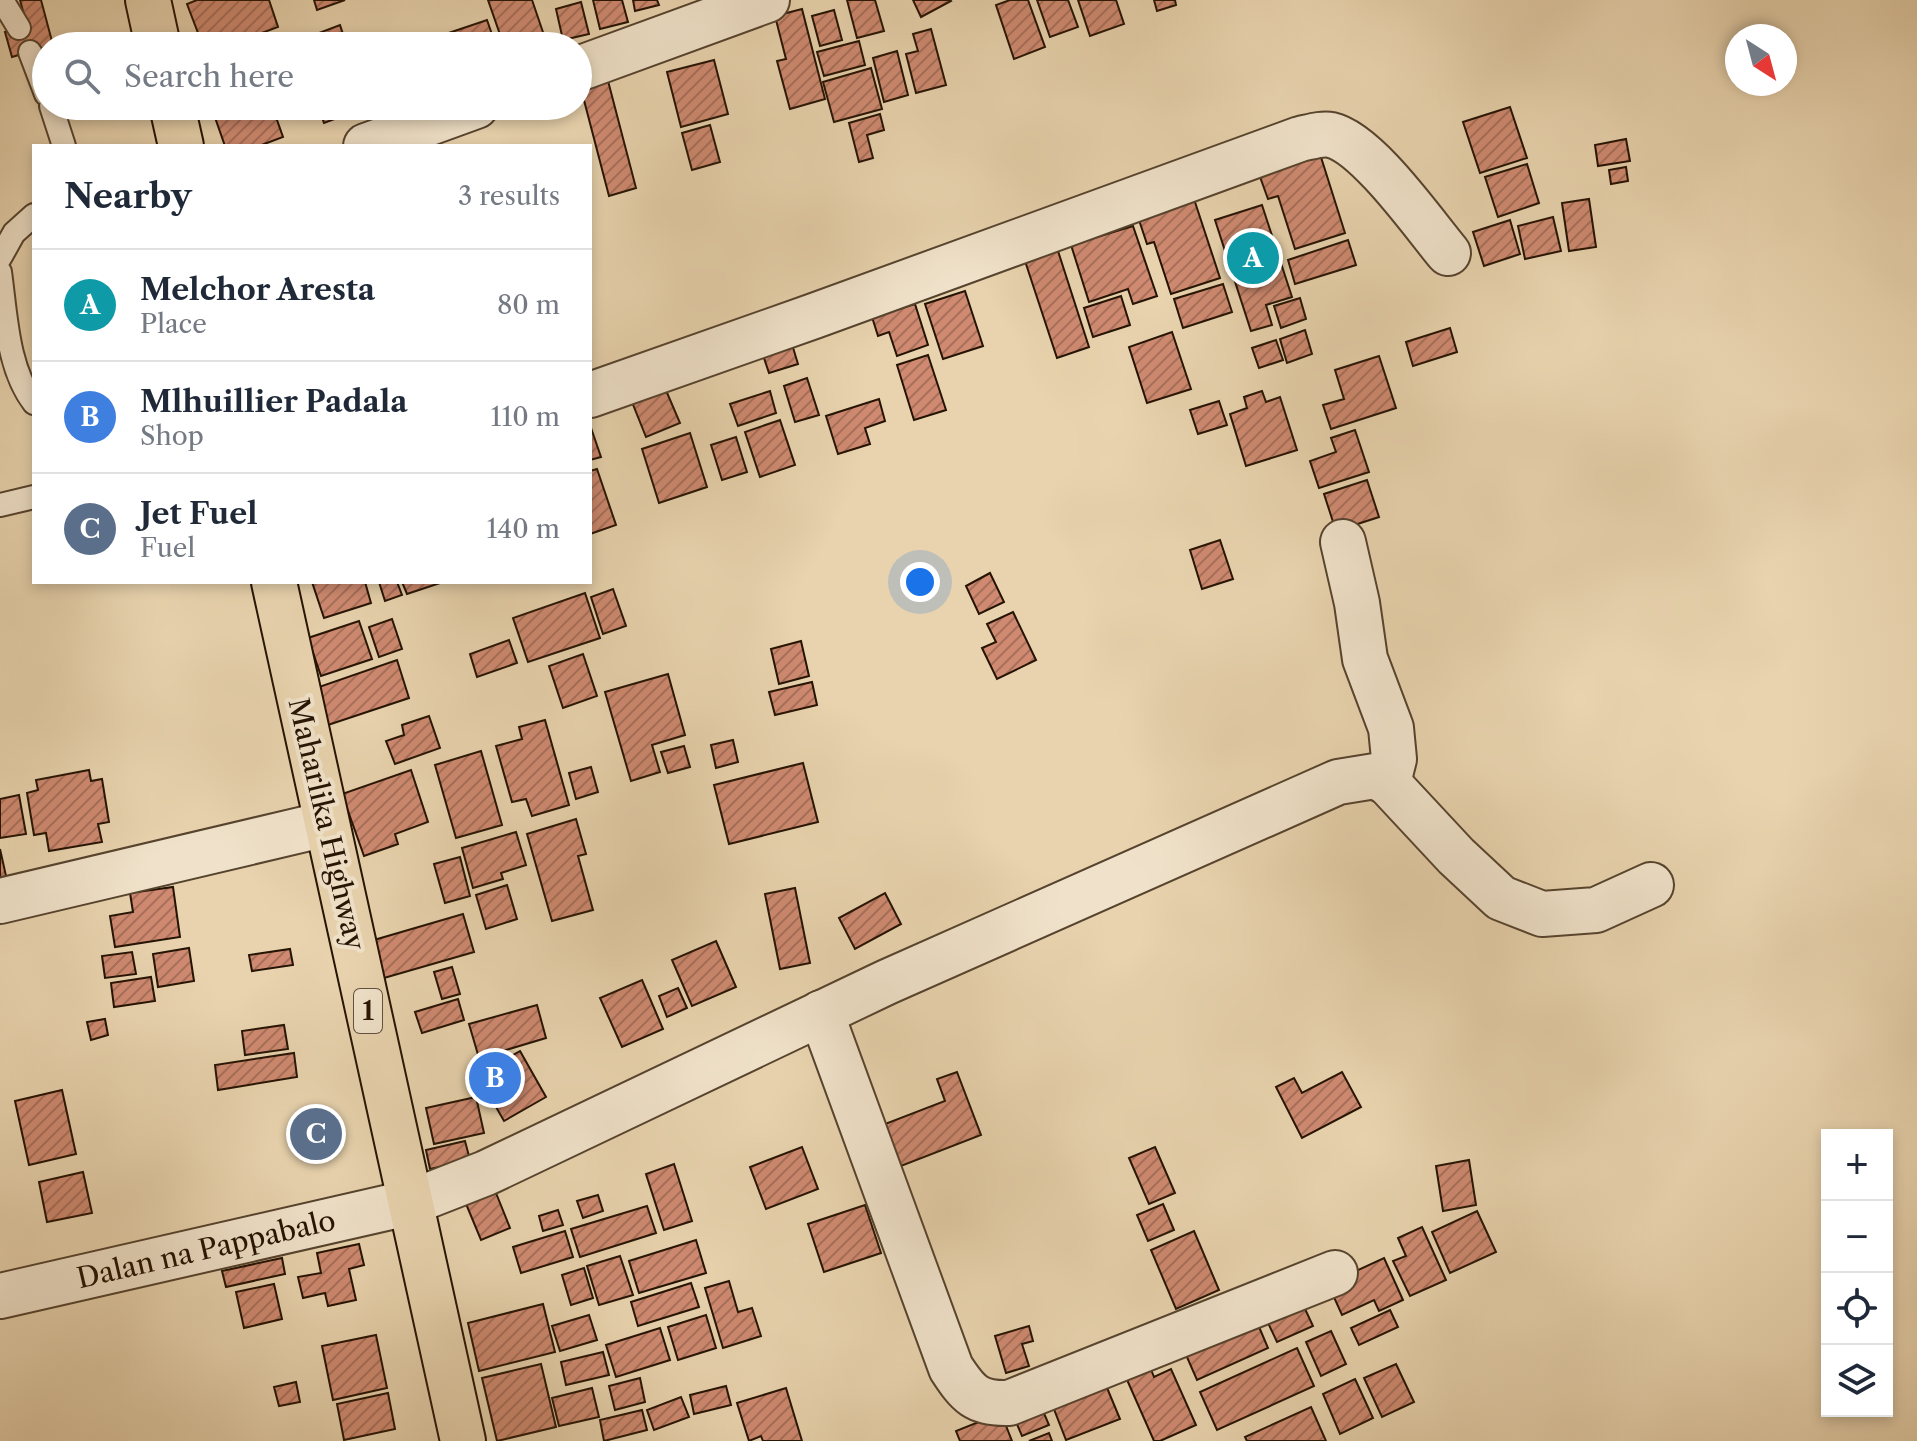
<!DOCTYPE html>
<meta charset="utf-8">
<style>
:root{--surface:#fff;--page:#f6f6f7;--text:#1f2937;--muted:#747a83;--line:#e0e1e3;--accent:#b45309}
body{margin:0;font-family:"Libre Caslon Text",serif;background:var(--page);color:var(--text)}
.controls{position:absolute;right:24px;bottom:24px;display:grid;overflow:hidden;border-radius:0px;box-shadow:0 4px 12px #0003}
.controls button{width:72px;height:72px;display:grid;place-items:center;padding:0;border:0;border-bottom:2px solid var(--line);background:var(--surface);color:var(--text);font:40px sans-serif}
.compass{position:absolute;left:1725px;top:24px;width:72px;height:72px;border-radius:50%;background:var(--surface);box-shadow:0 4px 12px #0003;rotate:144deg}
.you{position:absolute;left:920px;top:582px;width:28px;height:28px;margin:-20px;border:6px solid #fff;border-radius:50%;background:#1a73e8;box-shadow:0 0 0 12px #1a73e833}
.badge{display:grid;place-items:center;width:52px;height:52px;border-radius:50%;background:var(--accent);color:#fff;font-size:26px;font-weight:700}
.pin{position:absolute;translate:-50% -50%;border:4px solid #fff;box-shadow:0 2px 8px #0006}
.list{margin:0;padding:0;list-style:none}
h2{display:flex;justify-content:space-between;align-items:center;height:104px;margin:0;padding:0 32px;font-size:34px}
h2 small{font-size:26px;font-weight:400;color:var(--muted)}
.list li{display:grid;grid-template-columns:52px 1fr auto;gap:24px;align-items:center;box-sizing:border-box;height:112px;padding:0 32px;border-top:2px solid var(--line)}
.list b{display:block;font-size:30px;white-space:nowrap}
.list p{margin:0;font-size:26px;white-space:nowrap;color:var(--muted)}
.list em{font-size:26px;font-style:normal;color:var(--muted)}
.icon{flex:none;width:44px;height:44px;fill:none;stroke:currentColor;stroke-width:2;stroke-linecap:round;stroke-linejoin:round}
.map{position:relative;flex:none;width:1917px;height:1441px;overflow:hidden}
.search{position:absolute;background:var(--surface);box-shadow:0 4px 12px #0003;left:32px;top:32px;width:560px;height:88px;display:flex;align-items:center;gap:20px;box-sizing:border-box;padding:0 28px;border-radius:44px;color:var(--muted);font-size:30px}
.panel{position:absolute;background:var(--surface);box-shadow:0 4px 12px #0003;left:32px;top:144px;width:560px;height:440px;border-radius:0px}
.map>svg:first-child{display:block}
.building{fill:url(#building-hatch);stroke:#251303;stroke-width:2}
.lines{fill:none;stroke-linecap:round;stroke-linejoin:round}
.lane-casing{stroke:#56432e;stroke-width:26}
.street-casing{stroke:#56432e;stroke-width:48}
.highway-casing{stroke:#251303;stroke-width:48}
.lane{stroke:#f0e2ca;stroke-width:22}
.street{stroke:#f0e2ca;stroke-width:44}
.highway{stroke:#e8d3ae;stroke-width:44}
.labels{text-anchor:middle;stroke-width:8;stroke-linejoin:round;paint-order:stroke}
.shield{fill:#f0e2ca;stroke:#62513f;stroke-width:2}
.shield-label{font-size:26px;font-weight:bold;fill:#251303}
.street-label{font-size:28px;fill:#251303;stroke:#f0e2ca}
</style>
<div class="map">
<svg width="1917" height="1441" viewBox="0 0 1917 1441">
<defs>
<pattern id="building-hatch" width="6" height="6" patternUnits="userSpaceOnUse" patternTransform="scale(2)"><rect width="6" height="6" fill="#cf8a71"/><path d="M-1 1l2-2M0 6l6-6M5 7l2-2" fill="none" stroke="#a8705b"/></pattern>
</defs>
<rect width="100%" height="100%" fill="#e8d3ae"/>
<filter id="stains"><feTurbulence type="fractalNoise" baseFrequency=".0025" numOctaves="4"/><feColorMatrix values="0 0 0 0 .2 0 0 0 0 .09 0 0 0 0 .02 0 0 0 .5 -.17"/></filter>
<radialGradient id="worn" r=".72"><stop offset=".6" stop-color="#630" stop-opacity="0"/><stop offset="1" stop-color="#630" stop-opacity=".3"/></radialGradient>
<!-- building -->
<g class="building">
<polygon points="20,0 41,0 53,45 12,57 5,32 27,26"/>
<polygon points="197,0 269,0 278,27 227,46 203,46 187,4"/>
<polygon points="314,0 345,0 317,10"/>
<polygon points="488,0 532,0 546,41 530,46 504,46"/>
<polygon points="593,0 622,0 628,22 600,29"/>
<polygon points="633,0 657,0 659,5 635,11"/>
<polygon points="847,0 875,0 884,31 857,38"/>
<polygon points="913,0 950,0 951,1 921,17"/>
<polygon points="1010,0 1028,0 1045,47 1014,59 996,5"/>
<polygon points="1037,0 1068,0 1078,27 1050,37"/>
<polygon points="1078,0 1116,0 1124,24 1090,36"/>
<polygon points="1154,0 1175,0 1176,5 1157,11"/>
<polygon points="581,2 589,34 563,40 556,9"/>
<polygon points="802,9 825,99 790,109 777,61 786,59 775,16"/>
<polygon points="834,10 842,40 820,46 812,16"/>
<polygon points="487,20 496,46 433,46 431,39"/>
<polygon points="340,25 347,46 296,46 295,42"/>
<polygon points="931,29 946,85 916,93 906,54 918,51 913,34"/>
<polygon points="859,41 865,65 824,76 817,52"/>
<polygon points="897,51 908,95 884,102 873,58"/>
<polygon points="714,60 728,114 681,127 667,72"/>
<polygon points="871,68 882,109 834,122 823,82"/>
<polygon points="607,77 636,188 609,196 580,85"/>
<polygon points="211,106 272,106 283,137 259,146 225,146"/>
<polygon points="318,106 369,106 324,123"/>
<polygon points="1510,107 1527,158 1480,173 1463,122"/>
<polygon points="880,114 884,130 867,135 873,158 859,162 849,123"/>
<polygon points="710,125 720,162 692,170 682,133"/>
<polygon points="1626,139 1630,161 1598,166 1595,145"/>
<polygon points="1320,154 1345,233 1295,249 1278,196 1268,199 1259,174"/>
<polygon points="1527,164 1539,203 1498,217 1485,177"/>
<polygon points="1626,167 1628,181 1611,184 1609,170"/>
<polygon points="1194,199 1220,278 1171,294 1154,242 1147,244 1138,217"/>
<polygon points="1589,199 1596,247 1569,251 1562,203"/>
<polygon points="1262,205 1292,297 1266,305 1272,325 1251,331 1215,220"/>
<polygon points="1553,217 1561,251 1525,259 1518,226"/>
<polygon points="1510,220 1520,254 1484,266 1473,232"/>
<polygon points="1133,226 1157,296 1133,304 1128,289 1089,302 1071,245"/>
<polygon points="1348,240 1356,265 1295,284 1288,260"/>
<polygon points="1058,251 1089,347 1057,358 1025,261"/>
<polygon points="1223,284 1232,312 1183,328 1174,299"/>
<polygon points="965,291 983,346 943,359 925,304"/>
<polygon points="1121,296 1130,325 1093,337 1084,308"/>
<polygon points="1300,298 1306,319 1281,328 1274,306"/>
<polygon points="915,304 928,345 897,356 889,332 878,336 872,317"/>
<polygon points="1450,328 1457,352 1413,366 1406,342"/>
<polygon points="1305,330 1312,354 1287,363 1280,339"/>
<polygon points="788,331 798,364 769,373 758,340"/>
<polygon points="1172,332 1191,389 1147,403 1129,347"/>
<polygon points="1276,340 1283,360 1259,368 1252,348"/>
<polygon points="928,355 946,410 914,420 897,365"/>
<polygon points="1379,356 1396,408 1331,429 1323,405 1344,399 1335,370"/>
<polygon points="807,378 819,415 795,422 784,386"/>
<polygon points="665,388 680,423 646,437 632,402"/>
<polygon points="770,391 776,413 738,426 730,404"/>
<polygon points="1262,391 1266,402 1280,397 1297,450 1246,466 1230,414 1247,408 1244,397"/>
<polygon points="879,399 885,421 865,428 870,444 838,454 826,416"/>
<polygon points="1219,401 1227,425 1198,434 1190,410"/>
<polygon points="780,420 795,465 760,477 745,432"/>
<polygon points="590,425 601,457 590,460"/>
<polygon points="1355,430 1369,472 1319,488 1310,461 1336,452 1331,438"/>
<polygon points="690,433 707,487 659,503 642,449"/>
<polygon points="736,437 747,472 722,480 711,445"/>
<polygon points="597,469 616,525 590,534 590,471"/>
<polygon points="1367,480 1379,517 1336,531 1324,494"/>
<polygon points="1220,540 1233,579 1202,589 1190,550"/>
<polygon points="990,573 1004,602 979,614 966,586"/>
<polygon points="312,582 365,582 371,603 324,618"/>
<polygon points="379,582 397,582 402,595 385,601"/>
<polygon points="402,582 443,582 407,594"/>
<polygon points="613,589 626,626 603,634 591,597"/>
<polygon points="585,593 600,638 528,662 513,618"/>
<polygon points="1013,612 1036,660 997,679 982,648 996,642 987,624"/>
<polygon points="392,619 402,649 379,657 369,627"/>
<polygon points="359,621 372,659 321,676 308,638"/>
<polygon points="509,640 517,663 477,677 470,654"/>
<polygon points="801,641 809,676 779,684 771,649"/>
<polygon points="583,654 597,696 563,708 549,666"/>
<polygon points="397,660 409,698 328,725 316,688"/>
<polygon points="668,674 685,735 652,745 660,772 631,781 605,692"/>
<polygon points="812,682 817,705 775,715 769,692"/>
<polygon points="429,716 440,748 395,764 386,741 404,735 402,725"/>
<polygon points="545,720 569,805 532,816 526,799 512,802 496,746 522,739 519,727"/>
<polygon points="733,740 738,762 716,768 711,745"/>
<polygon points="684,746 690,767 668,773 661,752"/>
<polygon points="481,751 502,825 456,838 435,765"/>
<polygon points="803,763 818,822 729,844 714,785"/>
<polygon points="591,767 598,792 576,799 569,773"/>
<polygon points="89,770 91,781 102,779 109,822 98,824 102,842 49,851 46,833 34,835 27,793 38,790 36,780"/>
<polygon points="411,770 428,822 395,834 398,844 364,856 342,794"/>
<polygon points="19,795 26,834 0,838 0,799"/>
<polygon points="576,819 586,854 578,856 593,910 552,921 527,834"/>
<polygon points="516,832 526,865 501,873 503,879 473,888 462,848"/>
<polygon points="0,849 8,885 0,887"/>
<polygon points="460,857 470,896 445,903 434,864"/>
<polygon points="507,885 517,919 486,929 476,895"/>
<polygon points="173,887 180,937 115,947 110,916 133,912 130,893"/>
<polygon points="795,888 810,963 780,969 765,894"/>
<polygon points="885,893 901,924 855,949 839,918"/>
<polygon points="463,914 474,952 384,978 374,940"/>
<polygon points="716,941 736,987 692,1006 672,960"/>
<polygon points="189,948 194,981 158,987 153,954"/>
<polygon points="290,949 293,965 252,971 249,955"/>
<polygon points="132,952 136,974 105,978 102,956"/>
<polygon points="452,967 460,994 442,999 434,972"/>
<polygon points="151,977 155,1001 114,1007 111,983"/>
<polygon points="642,980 663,1029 622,1047 600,998"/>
<polygon points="678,988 687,1008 667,1017 659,996"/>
<polygon points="458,999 464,1020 422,1033 415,1012"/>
<polygon points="537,1005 546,1038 479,1058 469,1024"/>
<polygon points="105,1019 108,1035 91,1040 87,1022"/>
<polygon points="284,1025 288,1049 245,1055 242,1031"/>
<polygon points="520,1051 546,1097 504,1121 488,1093 505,1083 496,1065"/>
<polygon points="294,1053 297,1077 218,1090 215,1065"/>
<polygon points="957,1072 981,1135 888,1171 872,1129 945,1101 937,1079"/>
<polygon points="1342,1072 1361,1107 1302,1138 1276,1087 1294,1078 1302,1093"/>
<polygon points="62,1090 76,1154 29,1165 15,1101"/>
<polygon points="476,1097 484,1133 434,1144 426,1108"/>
<polygon points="465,1141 470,1160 430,1169 426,1150"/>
<polygon points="802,1147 818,1189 766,1209 750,1167"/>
<polygon points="1155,1147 1175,1193 1149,1204 1129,1158"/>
<polygon points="1469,1160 1476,1205 1443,1211 1436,1166"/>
<polygon points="674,1164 692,1221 664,1230 646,1174"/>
<polygon points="83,1172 92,1213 47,1222 39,1182"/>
<polygon points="494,1188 510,1228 481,1240 464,1199"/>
<polygon points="598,1195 603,1211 583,1218 577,1201"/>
<polygon points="1163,1204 1174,1230 1148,1241 1137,1215"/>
<polygon points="865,1205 881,1253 824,1272 808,1224"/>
<polygon points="647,1206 656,1233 580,1257 571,1229"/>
<polygon points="558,1210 563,1225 543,1231 539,1216"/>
<polygon points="1477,1211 1496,1252 1450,1273 1432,1232"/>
<polygon points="1422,1227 1446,1280 1410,1296 1393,1261 1406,1256 1398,1238"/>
<polygon points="565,1231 573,1257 521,1273 513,1247"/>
<polygon points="1194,1231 1219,1290 1176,1309 1151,1250"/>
<polygon points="696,1240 706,1273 639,1293 629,1261"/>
<polygon points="359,1244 364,1265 349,1269 356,1300 328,1306 325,1293 303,1298 298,1277 321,1273 317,1253"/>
<polygon points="620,1256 633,1295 599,1305 587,1266"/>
<polygon points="282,1258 285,1274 226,1287 222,1271"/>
<polygon points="1384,1258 1403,1300 1379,1311 1374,1300 1342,1315 1328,1284"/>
<polygon points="584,1268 593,1298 571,1305 562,1275"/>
<polygon points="729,1281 738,1312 752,1308 761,1336 723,1348 705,1288"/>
<polygon points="691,1283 699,1307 638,1326 631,1302"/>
<polygon points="274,1284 282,1319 244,1328 236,1292"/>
<polygon points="1299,1296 1313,1326 1277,1342 1263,1312"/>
<polygon points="543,1304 555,1352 479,1371 468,1323"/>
<polygon points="1390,1310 1398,1327 1359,1345 1351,1328"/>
<polygon points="589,1315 597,1340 560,1351 552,1326"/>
<polygon points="706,1315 716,1348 678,1360 668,1327"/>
<polygon points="1254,1315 1268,1348 1197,1380 1183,1348"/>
<polygon points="1029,1326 1033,1341 1022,1344 1029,1366 1006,1373 995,1336"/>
<polygon points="660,1328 670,1360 616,1377 606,1345"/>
<polygon points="1331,1331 1346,1364 1321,1376 1306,1342"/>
<polygon points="376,1335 387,1388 333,1400 322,1346"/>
<polygon points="1297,1348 1314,1386 1217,1430 1200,1392"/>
<polygon points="603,1352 609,1375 566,1385 561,1362"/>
<polygon points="1148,1362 1154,1377 1171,1369 1196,1425 1160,1441 1154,1441 1124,1373"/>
<polygon points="541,1364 556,1427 497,1441 482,1378"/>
<polygon points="1396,1364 1414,1402 1382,1417 1364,1378"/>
<polygon points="640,1378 645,1402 615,1410 609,1386"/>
<polygon points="1355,1379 1373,1418 1340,1434 1323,1394"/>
<polygon points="296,1382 300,1402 279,1406 274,1387"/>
<polygon points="1105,1383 1120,1419 1066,1440 1052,1404"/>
<polygon points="726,1386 731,1405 694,1414 690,1395"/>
<polygon points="592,1388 599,1417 559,1426 552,1398"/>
<polygon points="786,1388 802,1441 763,1441 761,1436 749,1441 737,1403"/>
<polygon points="388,1393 395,1429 344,1440 337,1404"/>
<polygon points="681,1397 689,1417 654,1430 647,1410"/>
<polygon points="1040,1404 1049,1425 1022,1436 1013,1415"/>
<polygon points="1311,1407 1326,1441 1247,1441 1245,1437"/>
<polygon points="642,1410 647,1430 604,1441 600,1420"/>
<polygon points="1001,1413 1012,1441 960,1441 956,1431"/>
<polygon points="1049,1433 1052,1441 1029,1441"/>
</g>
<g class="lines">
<!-- lane casing -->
<g class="lane-casing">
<g id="lane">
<polyline points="2,0 19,28"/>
<polyline points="30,52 46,94"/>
<polyline points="51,106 64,146"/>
<polyline points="0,258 14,233 34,215"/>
<path d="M0 272C6 314 7 368 34 403"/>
<polyline points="0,505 34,497"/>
</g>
</g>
<!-- street casing -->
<g class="street-casing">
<g id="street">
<polyline points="578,69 767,0"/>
<polyline points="366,146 476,106"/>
<path d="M590 395 814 316 1300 139C1310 137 1322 133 1331 135 1367 143 1423 223 1448 253"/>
<polyline points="1343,542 1357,603 1365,659 1391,728 1394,759 1388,783"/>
<polyline points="0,901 326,824"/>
<path d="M821 1013 951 1368C968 1394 976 1404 1009 1403L1335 1273"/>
<polyline points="0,1296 412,1202 486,1173 887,982 1338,782 1375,776 1388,783 1456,856 1501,898 1542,914 1596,910 1651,885"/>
</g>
</g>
<!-- highway casing -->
<g class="highway-casing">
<g id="highway">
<polyline points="148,0 158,46"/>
<polyline points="172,106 181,146"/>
<polyline points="274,582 463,1441"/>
</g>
</g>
<!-- lane -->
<use href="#lane" class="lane"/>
<!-- street -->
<use href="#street" class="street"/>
<!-- highway -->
<use href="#highway" class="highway"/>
</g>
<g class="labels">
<!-- shield labels -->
<rect class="shield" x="354" y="989" width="28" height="44" rx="6"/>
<g class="shield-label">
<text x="368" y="1020">1</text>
</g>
<!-- street labels -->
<g class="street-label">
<text transform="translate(327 824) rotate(77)" y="10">Maharlika Highway</text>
<text transform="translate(206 1249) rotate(-13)" y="10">Dalan na Pappabalo</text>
</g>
</g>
<rect width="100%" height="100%" filter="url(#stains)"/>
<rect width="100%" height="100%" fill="url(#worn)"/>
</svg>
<div class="controls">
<button>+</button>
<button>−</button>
<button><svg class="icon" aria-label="locate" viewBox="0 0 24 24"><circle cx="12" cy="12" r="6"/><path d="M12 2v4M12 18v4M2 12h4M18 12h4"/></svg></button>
<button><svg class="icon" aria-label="layers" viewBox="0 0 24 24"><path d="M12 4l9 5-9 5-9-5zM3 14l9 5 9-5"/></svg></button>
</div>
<svg class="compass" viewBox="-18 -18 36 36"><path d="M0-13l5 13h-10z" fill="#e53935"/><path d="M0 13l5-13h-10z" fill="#747a83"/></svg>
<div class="you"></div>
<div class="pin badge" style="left:1253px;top:258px;background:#0f9aa8">A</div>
<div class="pin badge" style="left:495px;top:1078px;background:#3f7fe0">B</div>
<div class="pin badge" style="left:316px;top:1134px;background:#5c6f8a">C</div>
<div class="search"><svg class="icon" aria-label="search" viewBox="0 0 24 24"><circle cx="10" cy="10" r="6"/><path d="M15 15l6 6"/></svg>Search here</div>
<section class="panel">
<h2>Nearby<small>3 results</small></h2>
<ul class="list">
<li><span class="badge" style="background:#0f9aa8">A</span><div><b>Melchor Aresta</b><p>Place</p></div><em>80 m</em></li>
<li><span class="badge" style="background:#3f7fe0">B</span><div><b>Mlhuillier Padala</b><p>Shop</p></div><em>110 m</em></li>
<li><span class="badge" style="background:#5c6f8a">C</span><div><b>Jet Fuel</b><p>Fuel</p></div><em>140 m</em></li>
</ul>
</section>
</div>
